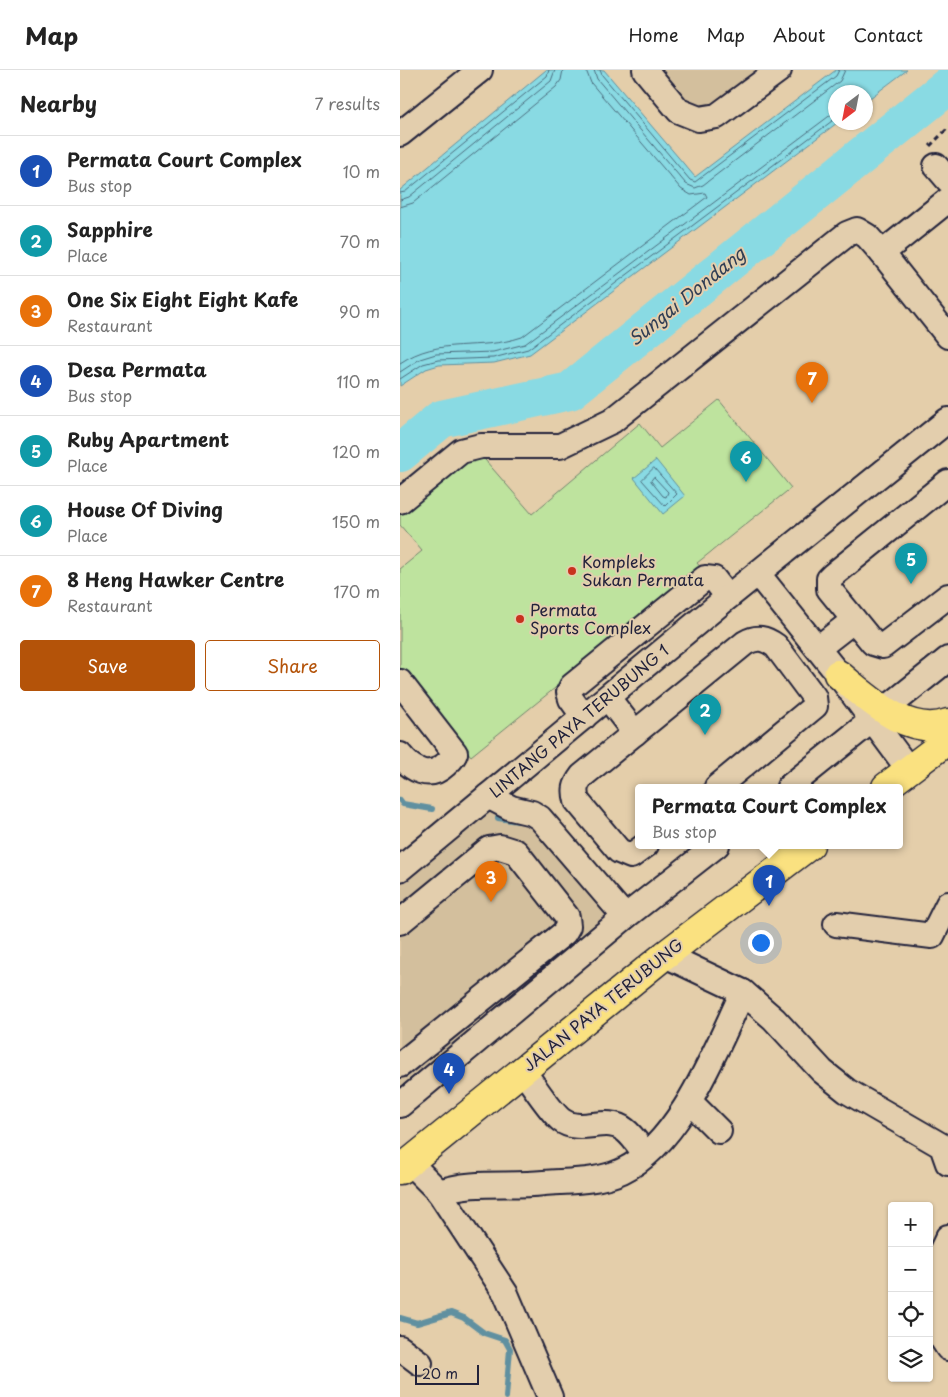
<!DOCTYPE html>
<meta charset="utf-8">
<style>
:root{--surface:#fff;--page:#f6f6f6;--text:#222;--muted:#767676;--line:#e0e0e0;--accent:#b45309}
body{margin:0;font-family:"Playpen Sans",sans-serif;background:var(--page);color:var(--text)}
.controls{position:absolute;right:15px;bottom:15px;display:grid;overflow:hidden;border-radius:5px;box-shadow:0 1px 4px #0004}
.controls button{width:45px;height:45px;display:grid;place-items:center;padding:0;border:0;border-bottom:1px solid var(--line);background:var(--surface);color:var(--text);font:25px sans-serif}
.compass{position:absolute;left:428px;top:15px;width:45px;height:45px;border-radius:50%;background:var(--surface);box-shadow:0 1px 4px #0004;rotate:212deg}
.scale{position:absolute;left:15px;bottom:12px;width:64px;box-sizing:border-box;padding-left:5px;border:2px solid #22223b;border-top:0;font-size:14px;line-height:18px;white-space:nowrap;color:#22223b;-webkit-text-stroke:4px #e3cead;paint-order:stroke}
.you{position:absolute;left:360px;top:872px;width:18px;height:18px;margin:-12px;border:4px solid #fff;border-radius:50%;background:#1a73e8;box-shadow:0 0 0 8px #1a73e833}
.badge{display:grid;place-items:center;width:32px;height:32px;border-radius:50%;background:var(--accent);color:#fff;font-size:16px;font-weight:700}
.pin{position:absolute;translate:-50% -41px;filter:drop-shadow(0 1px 2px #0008)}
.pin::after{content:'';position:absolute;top:26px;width:18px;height:15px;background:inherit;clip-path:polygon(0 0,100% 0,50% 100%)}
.popup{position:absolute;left:235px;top:714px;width:268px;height:65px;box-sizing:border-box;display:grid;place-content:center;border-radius:5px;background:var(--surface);filter:drop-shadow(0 1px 4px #0005);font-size:16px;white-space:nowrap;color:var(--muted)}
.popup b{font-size:19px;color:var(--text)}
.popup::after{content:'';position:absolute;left:50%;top:100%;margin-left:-10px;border:10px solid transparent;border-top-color:var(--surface)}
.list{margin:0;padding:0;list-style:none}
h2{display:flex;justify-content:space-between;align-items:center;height:65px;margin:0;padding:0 20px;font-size:21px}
h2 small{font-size:16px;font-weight:400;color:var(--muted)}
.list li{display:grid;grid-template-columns:32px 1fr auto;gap:15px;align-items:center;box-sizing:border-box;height:70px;padding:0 20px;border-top:1px solid var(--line)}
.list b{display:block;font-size:19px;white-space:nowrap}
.list p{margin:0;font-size:16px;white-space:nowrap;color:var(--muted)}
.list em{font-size:16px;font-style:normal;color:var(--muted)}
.actions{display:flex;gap:10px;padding:15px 20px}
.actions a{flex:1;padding:11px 0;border:1px solid var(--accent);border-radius:5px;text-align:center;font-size:18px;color:var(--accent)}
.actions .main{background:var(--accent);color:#fff}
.icon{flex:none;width:28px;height:28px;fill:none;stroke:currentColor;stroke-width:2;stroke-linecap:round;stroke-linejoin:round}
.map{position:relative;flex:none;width:548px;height:1327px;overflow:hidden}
header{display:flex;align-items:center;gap:30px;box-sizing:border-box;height:70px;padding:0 25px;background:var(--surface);border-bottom:1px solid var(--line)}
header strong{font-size:24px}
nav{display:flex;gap:28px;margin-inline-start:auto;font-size:18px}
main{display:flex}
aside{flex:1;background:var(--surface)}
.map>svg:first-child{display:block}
.built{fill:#d3bf9d}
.green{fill:#bee39e;stroke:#70826c}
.water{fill:#89dae3;stroke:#6090a0}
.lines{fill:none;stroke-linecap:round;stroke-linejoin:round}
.shore{stroke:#4b6c7e;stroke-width:1}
.stream{stroke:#6090a0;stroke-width:6}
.river{stroke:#89dae3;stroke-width:38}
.minor-casing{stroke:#22223b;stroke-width:28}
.major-casing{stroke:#22223b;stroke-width:31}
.path{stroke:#22223b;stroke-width:3;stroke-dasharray:5 4;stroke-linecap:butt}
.minor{stroke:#e3cead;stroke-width:24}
.major{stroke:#fae180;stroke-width:28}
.poi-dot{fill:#c8321e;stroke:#e3cead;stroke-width:2}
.labels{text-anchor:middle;stroke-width:4;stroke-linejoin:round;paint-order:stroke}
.poi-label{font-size:16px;fill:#22223b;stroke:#e3cead;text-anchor:start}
.street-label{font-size:16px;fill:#22223b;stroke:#e3cead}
.water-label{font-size:18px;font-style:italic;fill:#313e54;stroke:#e3cead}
</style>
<header>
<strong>Map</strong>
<nav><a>Home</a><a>Map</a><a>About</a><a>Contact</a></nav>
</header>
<main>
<aside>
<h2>Nearby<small>7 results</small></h2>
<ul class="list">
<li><span class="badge" style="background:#1a4fb4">1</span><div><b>Permata Court Complex</b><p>Bus stop</p></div><em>10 m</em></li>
<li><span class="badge" style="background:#0f9aa8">2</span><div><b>Sapphire</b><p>Place</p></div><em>70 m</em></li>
<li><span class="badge" style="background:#e8710a">3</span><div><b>One Six Eight Eight Kafe</b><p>Restaurant</p></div><em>90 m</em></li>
<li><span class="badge" style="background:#1a4fb4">4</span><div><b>Desa Permata</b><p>Bus stop</p></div><em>110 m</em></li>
<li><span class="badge" style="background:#0f9aa8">5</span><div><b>Ruby Apartment</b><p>Place</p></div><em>120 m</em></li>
<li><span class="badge" style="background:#0f9aa8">6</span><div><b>House Of Diving</b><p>Place</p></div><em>150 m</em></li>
<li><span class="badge" style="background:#e8710a">7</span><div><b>8 Heng Hawker Centre</b><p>Restaurant</p></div><em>170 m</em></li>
</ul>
<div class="actions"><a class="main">Save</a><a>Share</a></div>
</aside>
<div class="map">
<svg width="548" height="1327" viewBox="0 0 548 1327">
<rect width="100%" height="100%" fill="#e4ceaa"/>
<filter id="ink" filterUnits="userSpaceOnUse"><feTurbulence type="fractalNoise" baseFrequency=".02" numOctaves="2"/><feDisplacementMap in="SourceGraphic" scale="10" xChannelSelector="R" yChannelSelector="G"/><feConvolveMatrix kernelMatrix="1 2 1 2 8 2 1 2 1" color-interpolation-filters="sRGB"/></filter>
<g filter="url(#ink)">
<!-- built -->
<g class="built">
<polygon points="245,0 379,0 299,49"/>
<polygon points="88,726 132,743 225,847 0,1035 0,799"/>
</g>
<!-- green -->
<polygon class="green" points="319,330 391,418 297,493 302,499 71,686 0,600 0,499 22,481 0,455 0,442 69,385 79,383 132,444 240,353 260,378"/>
<!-- water -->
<g class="water">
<polygon points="146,0 204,0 295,107 436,0 507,0 466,31 466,22 436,22 436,52 437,53 130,284 94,293 39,295 26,299 0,316 0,120"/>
<polygon points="256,390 285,426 263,444 234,408"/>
</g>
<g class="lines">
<!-- shore -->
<g class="shore">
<polyline points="194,0 197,9 286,114 295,118 303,115 440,11 445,0"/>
<polyline points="200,0 202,5 290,110 295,112 436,6 439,0"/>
<polyline points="0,123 5,122 147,6 149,0"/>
<polyline points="0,130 9,127 151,11 155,0"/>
<polyline points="0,137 13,133 156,17 161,10 163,0"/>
<path d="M0 293C40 266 78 282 122 267L307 127 305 123 291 125 281 119 191 13 186 0"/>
<polyline points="0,302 20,289 36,284 93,282 125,274 436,41"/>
<polyline points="0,309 23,294 38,290 93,288 128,279 436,48"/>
<polygon points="254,398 277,424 265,436 242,410"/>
<polygon points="254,407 268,422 266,427 263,426 251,411"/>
</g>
<!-- stream -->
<g class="stream">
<polyline points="0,730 3,734 32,739"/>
<polyline points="98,748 118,751"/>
<polyline points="0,1248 17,1253 51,1243 64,1248 84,1263 105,1270 110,1279 106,1327"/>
</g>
<!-- river -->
<polyline class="river" points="0,383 41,349 170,321 548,16"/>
<!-- minor casing -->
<g class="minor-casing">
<g id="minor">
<polyline points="245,0 279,41 299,49 317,46 379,0"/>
<polyline points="0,64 80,0"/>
<polyline points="536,96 548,110"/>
<polyline points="548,130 482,183 548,266"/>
<polyline points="548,412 433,505 429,509 429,519 473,573 483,576 548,526"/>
<polyline points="0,431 61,381 81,376 160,376 212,351 447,164 457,160 467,166 482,183"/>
<polyline points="358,504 438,604 509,700"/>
<polyline points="418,578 454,550"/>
<path d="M0 612 55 683C53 689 49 691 45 695 29 710 12 700 0 685"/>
<polyline points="208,628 235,663"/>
<polyline points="184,647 171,629 169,622 172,616 305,508 314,509 328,527"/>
<polyline points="389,717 548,589"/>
<polyline points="88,726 111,738 132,743 140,748 225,847"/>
<path d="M246 775 231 786 219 781 177 731C174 720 175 715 182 706L345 573C357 566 365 568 376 576L414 627 415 636 317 717"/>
<polyline points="0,799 328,527 548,350"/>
<polyline points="0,852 89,779 100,777 116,782 167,847 168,856 164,863 0,995"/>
<polyline points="436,854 532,866 548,834"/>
<polyline points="265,885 343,922 374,949 422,1001 447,1021 542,1076 548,1093"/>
<path d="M123 1001C133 1014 149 1040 161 1050 180 1065 207 1045 225 1060 233 1066 239 1076 245 1084"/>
<polyline points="290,1032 319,1061"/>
<polyline points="0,1035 225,847 317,775"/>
<polyline points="10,1093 39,1122 106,1224 150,1327"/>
<path d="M39 1122C74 1110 107 1117 144 1113 169 1111 198 1112 222 1101 281 1073 316 978 343 922"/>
<polyline points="548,1167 540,1184 536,1223 539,1264 548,1278"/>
<polyline points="0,1278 20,1293"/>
</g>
</g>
<!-- major casing -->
<g class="major-casing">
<g id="major">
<path d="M438 604C467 627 507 668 548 653"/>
<polyline points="486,717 548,670"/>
<polyline points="0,1100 265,885 410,775"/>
</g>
</g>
<!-- path -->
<polyline class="path" points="530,76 548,58"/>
<!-- minor -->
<use href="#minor" class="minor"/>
<!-- major -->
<use href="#major" class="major"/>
</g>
</g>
<!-- markers -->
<g class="poi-dot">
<circle cx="172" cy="501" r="5"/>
<circle cx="120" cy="549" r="5"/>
</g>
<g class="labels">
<!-- poi labels -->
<g class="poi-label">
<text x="182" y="498">Kompleks<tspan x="182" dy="18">Sukan Permata</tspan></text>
<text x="130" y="546">Permata<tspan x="130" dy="18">Sports Complex</tspan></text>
</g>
<!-- street labels -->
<g class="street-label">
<text transform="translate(179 651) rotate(-40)" y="6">LINTANG PAYA TERUBUNG 1</text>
<text transform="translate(203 935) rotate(-39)" y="6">JALAN PAYA TERUBUNG</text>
</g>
<!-- water labels -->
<g class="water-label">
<text transform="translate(287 227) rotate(-39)" y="6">Sungai Dondang</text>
</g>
</g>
</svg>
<div class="controls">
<button>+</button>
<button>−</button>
<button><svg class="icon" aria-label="locate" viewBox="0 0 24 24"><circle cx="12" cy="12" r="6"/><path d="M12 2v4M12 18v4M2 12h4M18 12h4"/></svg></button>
<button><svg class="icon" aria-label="layers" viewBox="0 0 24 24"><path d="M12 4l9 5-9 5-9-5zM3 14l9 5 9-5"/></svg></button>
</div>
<svg class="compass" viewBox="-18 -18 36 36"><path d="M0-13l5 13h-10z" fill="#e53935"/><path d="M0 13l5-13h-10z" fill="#767676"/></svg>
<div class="scale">20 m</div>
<div class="you"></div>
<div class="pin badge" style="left:369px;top:836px;background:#1a4fb4">1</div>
<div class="popup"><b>Permata Court Complex</b>Bus stop</div>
<div class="pin badge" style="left:305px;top:665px;background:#0f9aa8">2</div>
<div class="pin badge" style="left:91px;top:832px;background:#e8710a">3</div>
<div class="pin badge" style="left:49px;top:1024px;background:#1a4fb4">4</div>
<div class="pin badge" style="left:511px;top:514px;background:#0f9aa8">5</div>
<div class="pin badge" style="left:346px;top:412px;background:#0f9aa8">6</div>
<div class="pin badge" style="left:412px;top:333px;background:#e8710a">7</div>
</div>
</main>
